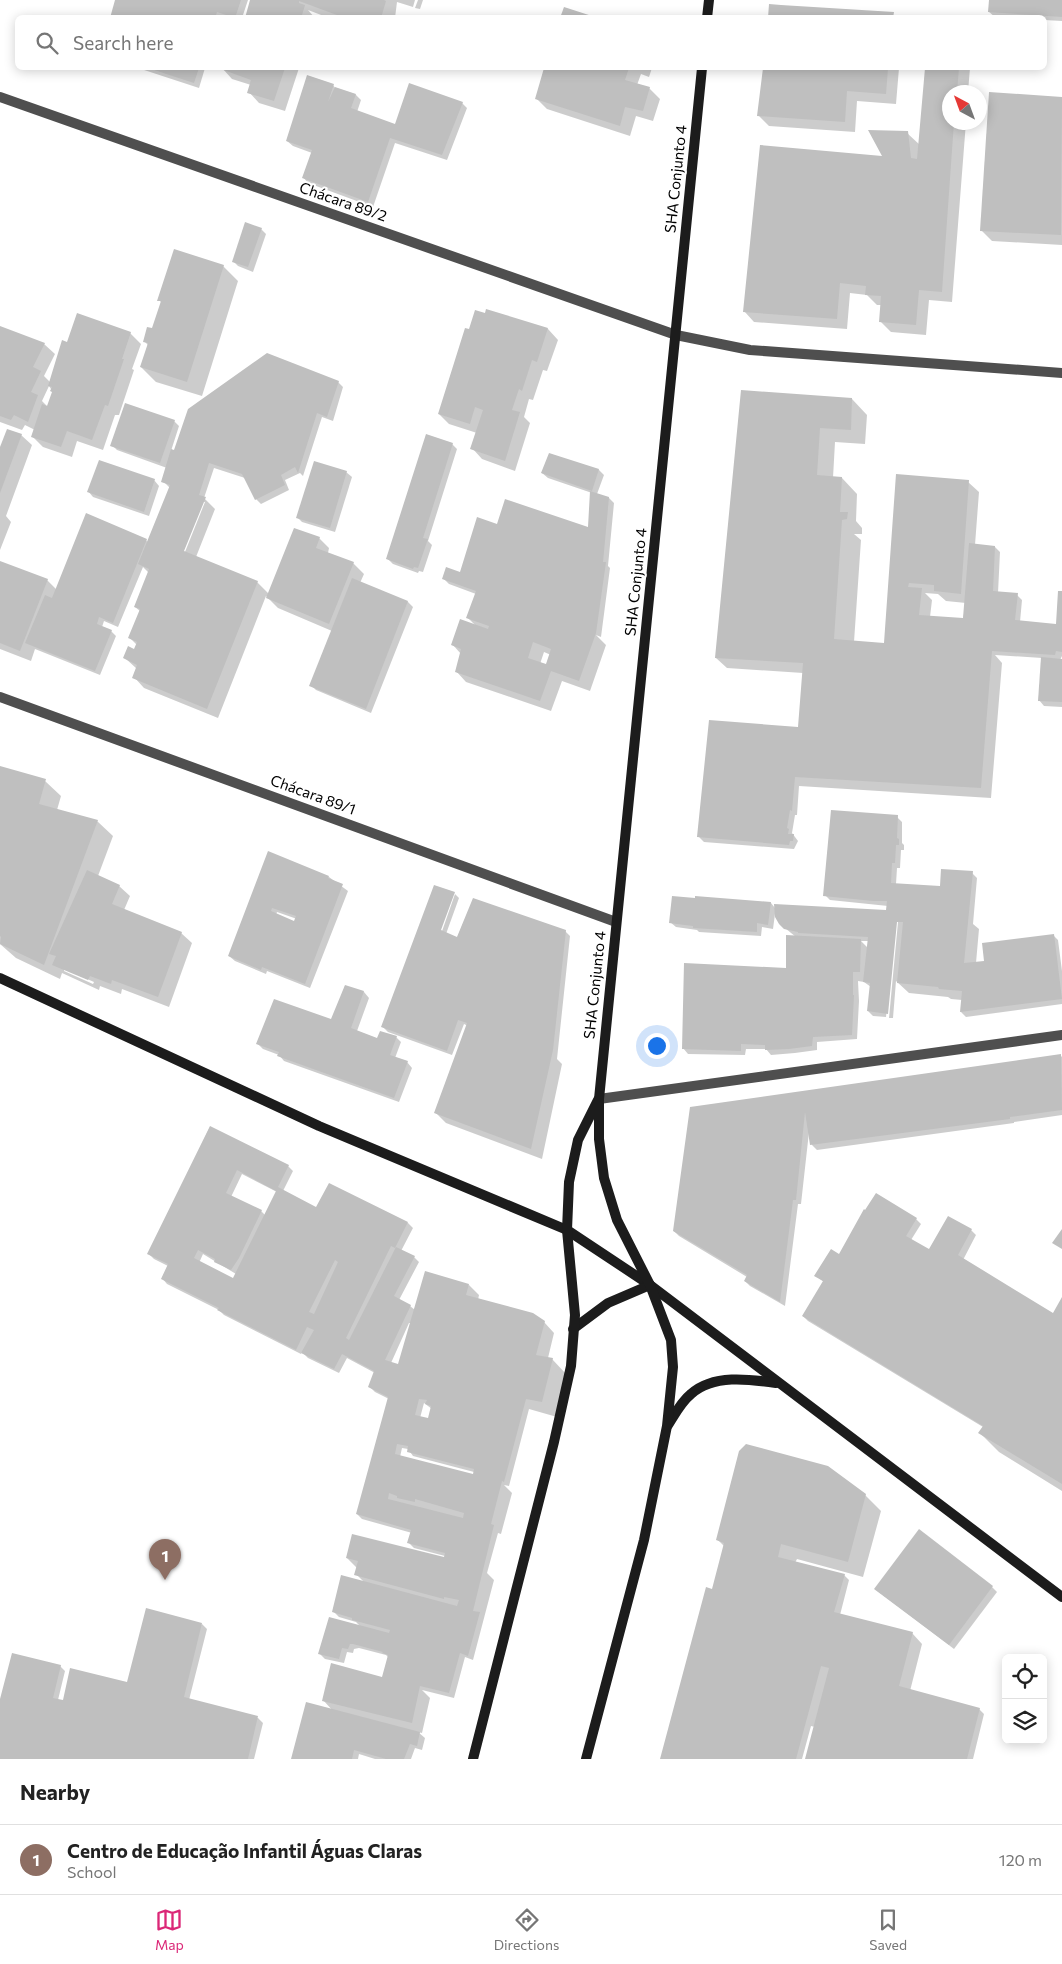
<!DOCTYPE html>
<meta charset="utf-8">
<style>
:root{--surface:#fff;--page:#f6f6f6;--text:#222;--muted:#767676;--line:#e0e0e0;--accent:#db2777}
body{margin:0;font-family:Commissioner,sans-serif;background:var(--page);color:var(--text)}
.controls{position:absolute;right:15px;bottom:15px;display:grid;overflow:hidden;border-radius:8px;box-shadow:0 2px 12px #0003}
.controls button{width:45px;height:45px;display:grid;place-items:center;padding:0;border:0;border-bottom:1px solid var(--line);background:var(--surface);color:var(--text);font:25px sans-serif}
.compass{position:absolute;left:942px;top:85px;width:45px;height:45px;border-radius:50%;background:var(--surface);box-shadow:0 2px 12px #0003;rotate:319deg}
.you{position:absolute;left:656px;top:1045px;width:18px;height:18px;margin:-12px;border:4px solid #fff;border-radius:50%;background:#1a73e8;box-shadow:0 0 0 8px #1a73e833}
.badge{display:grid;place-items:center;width:32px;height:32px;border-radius:50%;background:var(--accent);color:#fff;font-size:16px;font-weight:700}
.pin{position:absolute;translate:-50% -41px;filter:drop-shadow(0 1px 2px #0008)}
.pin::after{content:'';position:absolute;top:26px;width:18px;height:15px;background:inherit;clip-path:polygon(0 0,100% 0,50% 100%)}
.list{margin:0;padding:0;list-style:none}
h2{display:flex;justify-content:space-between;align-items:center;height:65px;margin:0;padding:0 20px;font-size:21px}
h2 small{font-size:16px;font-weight:400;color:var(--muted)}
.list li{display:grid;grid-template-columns:32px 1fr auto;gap:15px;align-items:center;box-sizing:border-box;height:70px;padding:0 20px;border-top:1px solid var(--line)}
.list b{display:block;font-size:19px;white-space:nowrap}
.list p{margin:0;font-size:16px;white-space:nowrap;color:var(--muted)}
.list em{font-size:16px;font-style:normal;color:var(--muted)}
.icon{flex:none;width:28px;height:28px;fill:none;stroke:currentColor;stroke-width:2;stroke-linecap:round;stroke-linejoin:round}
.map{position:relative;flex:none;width:1062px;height:1759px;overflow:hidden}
.search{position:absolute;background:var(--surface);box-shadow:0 2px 12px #0003;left:15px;right:15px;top:15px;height:55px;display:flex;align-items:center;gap:12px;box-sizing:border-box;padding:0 18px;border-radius:8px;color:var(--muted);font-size:19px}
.sheet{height:135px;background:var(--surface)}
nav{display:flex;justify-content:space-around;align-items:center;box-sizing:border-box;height:70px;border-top:1px solid var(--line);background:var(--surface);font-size:14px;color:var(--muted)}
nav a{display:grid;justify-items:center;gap:2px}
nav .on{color:var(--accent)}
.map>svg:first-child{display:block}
.shadow{fill:#0003;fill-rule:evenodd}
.building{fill:#bfbfbf;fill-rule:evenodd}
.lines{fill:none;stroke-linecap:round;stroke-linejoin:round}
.street{stroke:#4f4f4f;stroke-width:10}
.secondary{stroke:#1c1c1c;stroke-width:10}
.labels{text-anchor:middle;stroke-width:4;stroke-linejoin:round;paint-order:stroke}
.street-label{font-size:15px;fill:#000;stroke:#fff}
</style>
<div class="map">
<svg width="1062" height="1759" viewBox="0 0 1062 1759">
<rect width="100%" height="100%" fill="#fff"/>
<!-- shadow -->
<g class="shadow">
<polygon points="117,0 248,0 242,18 222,16 221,18 111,18"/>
<polygon points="252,0 415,0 413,7 397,2 395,18 329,18 308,10 315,18 246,18"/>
<polygon points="418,0 423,0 420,9 415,8"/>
<polygon points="990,0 1062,0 1062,21 1044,20 1044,18 995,17 989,12"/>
<polygon points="931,16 952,18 931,18"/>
<polygon points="138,68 205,68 199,88"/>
<polygon points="222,68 299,68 285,111 259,103 249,92 251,85 232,79"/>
<polygon points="545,68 554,71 555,68 652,68 649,77 641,74 637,85 649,88 660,99 653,121 636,116 630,136 547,109 536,98"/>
<polygon points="764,68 899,68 896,104 857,101 855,132 769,126 759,116"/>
<polygon points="926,68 970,68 968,92 950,92 950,122 966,122 952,302 929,300 926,335 891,332 880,321 882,305 877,305 867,295 850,293 847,329 754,322 744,311 884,157 907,133 920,145"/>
<polygon points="333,85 336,89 356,95 361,100 357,112 396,125 462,103 467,108 447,160 395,143 373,207 308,183 303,177 312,153 293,146 287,141"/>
<polygon points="990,94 1062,98 1062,245 992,241 981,230"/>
<polygon points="261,229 266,234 253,272 238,266 233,261"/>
<polygon points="223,266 238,281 202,396 156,382 141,367 148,345 144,341 153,330 162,303 159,300"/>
<polygon points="486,315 548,329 558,340 547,371 543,370 533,400 529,399 524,417 530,423 515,471 482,459 472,448 477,433 449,424 439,414 470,331"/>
<path d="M0 327 44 344 55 354 44 376 50 382 68 343 130 333 141 344 132 369 134 370 119 415H115L103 450 77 441 72 457 43 447 33 437 35 430 25 425 22 430 0 422ZM49 386 53 392 48 407 42 401Z"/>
<path d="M338 382 343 387 333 421 322 417 303 476 300 473 285 480 289 490 261 504 256 499 245 478 214 468 204 498 215 509 196 557 257 582 269 594 319 538 329 548 328 553 353 563 364 574 360 583 408 602 413 607 371 713 316 690 311 685 332 631 278 608 266 596 218 718 144 688 134 677 137 669 125 658 135 651 137 645 130 638 140 611 135 607 149 573 143 567 118 627 104 621 102 627 111 631 116 636 100 675 35 649 31 661 0 649V562L47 580 57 590 146 540 148 543 170 488 163 481 167 468 117 450 112 445 174 421 179 426 171 451 175 452ZM202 502H205L183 557 180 556Z"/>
<path d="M742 392 852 399 867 415 865 444 835 442 833 478H842L857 494 856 521 862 528V534H854L861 540 854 642 885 644 897 475 968 482 979 492 975 545 995 547 1000 552 998 593 1017 595 1022 600 1020 622 1057 625 1062 593V656L1060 660H1062V707L1044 706 1039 700 1042 658 995 655 1002 663 991 798 799 786 797 815H795L792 833 798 841 794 849 704 842 699 837 799 728 803 673 727 668 716 658ZM925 593 938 594 946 601 966 603 963 619 930 617 932 600Z"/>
<polygon points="21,435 32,445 6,516 11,522 0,550 0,451"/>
<polygon points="452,444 457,449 428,541 432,545 423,572 419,571 418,573 393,564 388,559"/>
<path d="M550 454 599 470 604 475 597 494 609 498 614 503 608 566 610 568 601 637 596 635 606 645 590 691 562 681 551 711 466 682 456 671 461 654 453 645 476 626 468 618 476 594 449 584 444 579 461 574 497 525 589 529 592 493 548 478 542 473ZM544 652 551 655 547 666 540 664Z"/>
<polygon points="346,472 352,477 335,532 302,522 297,517"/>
<polygon points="154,480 159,486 149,516 93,497 88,491"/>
<path d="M0 767 45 781 61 796 57 810 97 821 113 836 98 876 119 886 130 896 124 910 181 933 192 943 169 1007 122 989 121 994 100 986 99 990 62 973 60 979 16 958 0 944ZM64 969 94 982 93 984 64 971Z"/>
<path d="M897 817 902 822V843L904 845V850H901L900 868H897L896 884 941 888 972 873 977 878 973 924 979 929 976 963 986 962 1053 935 1058 940 1062 971V1004L966 1017 961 1012 962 1000 951 999 948 997 909 993 896 981 893 1018H889L898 922 896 920 886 1017 873 1016 868 1011 871 987 864 982 858 981 859 1001 857 1039 817 1042V1050L795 1053 771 1055 766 1049H746L745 1055 688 1054 683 1048 789 970 796 937 780 924 775 914 773 929 762 927 761 936 699 932 697 930 676 927 670 922 771 903 775 908 887 912 888 906 830 900 825 895ZM861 941H869L868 948Z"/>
<path d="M269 853 329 877 348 891 310 988 267 971 266 974 235 961 229 956ZM277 912 297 919 295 922 276 915Z"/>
<polygon points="435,886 455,894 453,894 437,936 440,937 455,894 459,898 446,934 457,938 473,900 565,931 570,936 557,1059 562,1064 542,1159 446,1123 435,1112 468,1026 464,1024 452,1055 388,1032 383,1027"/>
<polygon points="345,986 364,992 369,998 357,1031 378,1039 396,1037 401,1042 395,1058 407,1062 412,1068 399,1102 284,1061 279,1055 263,1049 258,1044 332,1021"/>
<polygon points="1060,1055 1062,1057 1062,1115 1014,1122 1014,1123 817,1150 812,1145 809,1132 801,1204 798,1204 785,1306 750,1286 745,1281 747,1277 679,1236 674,1231 691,1108"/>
<path d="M210 1127 288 1166 293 1171 283 1191 317 1209 408 1223 413 1228 401 1251 414 1257 419 1262 399 1300 410 1306 415 1310 469 1285 479 1295 478 1300 544 1322 554 1333 548 1358 552 1359 567 1375 557 1417 529 1409 509 1486 504 1485 512 1493 501 1534 498 1533 487 1573 494 1580 473 1660 465 1657 454 1698 422 1690 430 1698 422 1733 418 1732 425 1738 422 1750 415 1748 411 1759H375L359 1754 358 1759H293L333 1711 323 1700 383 1678 389 1658 386 1655 359 1648 354 1649 353 1653 347 1652 344 1663 325 1659 320 1654 361 1627 356 1622 339 1617 334 1612 364 1582 356 1574 357 1568 347 1558 448 1560 445 1556 414 1548 409 1543 412 1533 362 1519 357 1514 389 1399 375 1392 370 1387 375 1373 347 1358 339 1373 308 1358 302 1352 301 1354 224 1315 219 1310 167 1284 162 1278 168 1266 154 1259 149 1254ZM242 1174 277 1192 265 1215 261 1211 231 1197ZM203 1254 236 1274 233 1280 199 1263ZM409 1323H411L399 1365 391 1363ZM424 1403 432 1409 429 1420 420 1418ZM402 1448 408 1449 413 1456 474 1472 477 1476 400 1457Z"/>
<polygon points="949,1218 971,1230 976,1235 963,1260 1053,1314 1062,1299 1062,1491 999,1452 980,1433 983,1427 808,1321 803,1316 824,1282 816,1276 840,1255 916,1219 921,1224 911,1240 929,1250"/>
<polygon points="865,1495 881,1511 863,1577 797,1559 795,1563 844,1575 849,1580 840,1615 912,1633 922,1644 910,1691 979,1709 984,1714 973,1759 806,1759 815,1727 811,1726 802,1759 661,1759 713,1590 724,1546 718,1540"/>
<polygon points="992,1587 997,1592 954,1649 875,1589"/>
<polygon points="202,1624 207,1629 189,1700 258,1718 263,1723 254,1759 0,1759 0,1704 60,1666 65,1671 58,1700 64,1702 128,1683"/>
</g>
<!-- building -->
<g class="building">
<polygon points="115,0 241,0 235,18 217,12 215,18 110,18"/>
<polygon points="250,0 384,0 386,1 381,18 345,18 299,1 299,3 305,5 301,18 245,18"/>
<polygon points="989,0 1062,0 1062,17 988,12"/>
<polygon points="769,4 781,5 894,12 893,18 768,18"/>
<polygon points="564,7 595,17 595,18 560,18"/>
<polygon points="148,68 199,68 194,83"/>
<polygon points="218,68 285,68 274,101 247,93 251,80"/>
<polygon points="544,68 553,69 553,68 629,68 625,80 650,87 643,111 625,107 620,126 535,99"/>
<polygon points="763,68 888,68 886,94 847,91 845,122 757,116"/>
<polygon points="925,68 959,68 957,92 950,92 950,122 954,122 942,292 919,290 916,325 879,322 881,296 865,295 866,286 840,283 837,319 743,312 760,145 882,156 868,130 908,131 911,158 917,159"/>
<polygon points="307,75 334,84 328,102 335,87 356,94 351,108 395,124 409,83 463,102 442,155 390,138 368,202 302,178 312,150 286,141"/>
<polygon points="989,92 1062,97 1061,235 980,231"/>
<polygon points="245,222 262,228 248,267 232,262"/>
<polygon points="174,249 224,265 187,382 140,367 148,343 143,342 147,327 152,328 161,301 157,301"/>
<polygon points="486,309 548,328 537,362 532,360 522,391 519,389 512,410 520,412 505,461 470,449 483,410 475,407 470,424 438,414 465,328 469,329 475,310 485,313"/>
<polygon points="77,313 131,332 122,359 124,359 108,406 105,405 92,440 67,431 61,447 31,437 42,404 47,406 52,392 50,391 52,387 48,386 62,340 67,342"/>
<polygon points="0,326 45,343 33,367 41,371 31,392 38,395 28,422 14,415 11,420 0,416"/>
<polygon points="267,353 339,381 327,417 317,413 298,473 295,467 281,475 285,485 255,500 242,474 209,463 199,495 206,497 184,551 258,581 207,709 132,678 137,665 123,658 128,646 134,649 137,642 128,638 140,609 134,607 149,569 138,564 170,485 161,482 171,449 174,450 188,409"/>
<polygon points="741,390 852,398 851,430 820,428 817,475 842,477 840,512 848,512 847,519 842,520 834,639 884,643 896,474 969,480 961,594 934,591 934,585 909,583 908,587 922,588 919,615 963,618 969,543 995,546 993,591 1018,593 1015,620 1056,624 1058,591 1062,591 1062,652 1056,651 1055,655 992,651 981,788 795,777 792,811 790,810 787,828 789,829 788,834 794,834 793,841 790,841 789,845 697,837 709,720 798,727 803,663 715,658"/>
<polygon points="125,403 175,420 160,463 110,446"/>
<polygon points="7,429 22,434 0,493 0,447"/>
<polygon points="426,434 453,443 423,538 428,539 418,568 414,567 413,569 386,559"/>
<polygon points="549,453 599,469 592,491 541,473"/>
<polygon points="99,460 155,479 144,512 87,492"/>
<polygon points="314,461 347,471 330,528 296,518"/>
<path d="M590 491 609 497 603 562H606L596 633 579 681 551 671 540 701 455 672 461 649 451 645 460 619 488 629 489 626 466 618 476 591 442 579 446 567 460 572 477 517 497 524 505 499 588 527ZM533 642 551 649 546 664 528 658Z"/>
<polygon points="86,513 147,539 113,623 99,617 97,624 112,630 95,671 25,643 45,595 52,598"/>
<polygon points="294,528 320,537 316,548 354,562 329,624 266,598"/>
<polygon points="0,561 48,579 20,651 0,643"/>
<polygon points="352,578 408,601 366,709 309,686"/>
<polygon points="1041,657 1062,659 1062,702 1038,701"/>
<polygon points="0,766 46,779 39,804 98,820 44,965 0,944 1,937 0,936"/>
<polygon points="831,810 898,815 897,838 899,839 899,845 896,845 895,863 892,863 891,883 940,886 941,869 973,871 964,963 984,961 982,943 1054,934 1062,999 960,1012 962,991 939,989 938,987 897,983 903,922 897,922 888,1014 867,1011 870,983 863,982 868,937 798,933 798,932 784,929 779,924 775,917 774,904 886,910 887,901 873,901 823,896"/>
<path d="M268 851 329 876 328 878 343 884 305 984 262 967 261 970 228 956ZM272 908 296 916 294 921 271 911Z"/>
<polygon points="87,870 120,885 112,904 182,932 158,997 112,980 111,984 90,976 88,980 52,965 56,956 49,954"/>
<polygon points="434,885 455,892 441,930 457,937 473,898 566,930 553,1050 531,1149 434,1113 467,1023 458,1020 447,1051 381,1027"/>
<polygon points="672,896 695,898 695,896 771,902 768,925 757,923 757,932 693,928 693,926 669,923"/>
<polygon points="786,935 861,939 860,972 853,972 853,995 854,995 852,1035 813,1037 812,1046 789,1049 765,1050 765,1045 741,1044 741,1051 682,1049 684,963 786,968"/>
<polygon points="345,985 364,991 351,1028 377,1038 380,1031 397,1036 390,1055 408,1061 394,1098 277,1056 279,1052 256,1044 274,999 331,1019"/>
<polygon points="1061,1054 1062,1110 1010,1117 1010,1119 810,1145 805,1112 796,1200 793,1200 780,1302 744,1281 747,1275 673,1231 690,1107"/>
<path d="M210 1126 289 1165 278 1187 316 1207 329 1183 408 1222 395 1248 391 1246 346 1338 349 1340 396 1247 415 1256 394 1296 411 1305 385 1360 398 1364 425 1271 469 1284 466 1295 533 1313 545 1321 536 1355 553 1358 542 1402 526 1399 504 1482 502 1481 491 1524 494 1525 473 1611 480 1612 468 1656 460 1653 449 1693 420 1686 412 1723 322 1701 331 1663 382 1677 388 1655 382 1653 383 1652 353 1644H350L348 1649 342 1648 339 1659 318 1654 329 1617 389 1633 390 1630 352 1620V1618L332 1612 341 1575 457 1606 459 1600 444 1597V1599L354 1575 358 1561 346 1558 352 1534 444 1557 445 1553 407 1543 411 1530 356 1514 388 1397 368 1387 374 1371 342 1354 334 1369 301 1353 314 1330 307 1327 296 1350 217 1310 219 1308 161 1279 168 1264 147 1254ZM237 1170 276 1191 233 1278 194 1258 198 1250 215 1259 214 1262 231 1270 239 1258 262 1210 226 1193ZM335 1260 338 1262 314 1314 309 1312ZM419 1399 427 1400 425 1404 431 1406 428 1418 415 1415ZM397 1444 408 1446 407 1452 474 1469 473 1474 395 1454ZM389 1493 397 1496V1498L415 1502V1499L464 1513 463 1518 388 1499Z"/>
<polygon points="876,1193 917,1218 906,1236 929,1249 948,1216 972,1229 958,1255 1053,1313 1062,1297 1062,1484 978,1433 983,1426 802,1316 823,1281 814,1276 831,1249 839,1254 864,1209 865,1210"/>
<polygon points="1062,1229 1062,1249 1052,1243"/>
<polygon points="746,1444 828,1466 866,1494 848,1562 781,1544 778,1557 845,1574 834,1612 913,1632 899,1686 980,1708 967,1759 805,1759 829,1668 821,1666 796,1759 660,1759 706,1587 712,1589 724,1543 716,1540 739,1451"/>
<polygon points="919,1529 993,1586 949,1645 874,1589"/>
<polygon points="146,1608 202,1623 184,1697 258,1716 248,1759 0,1759 0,1699 12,1653 61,1665 53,1698 63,1700 70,1668 127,1682"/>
<polygon points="306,1702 420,1732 417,1746 410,1744 404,1759 386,1759 354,1750 352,1759 291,1759"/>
</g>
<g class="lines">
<!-- street -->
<g class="street">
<polyline points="0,97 676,335 750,350 1062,373"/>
<polyline points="0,697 616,922"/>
<polyline points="599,1099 1062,1035"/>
</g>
<!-- secondary -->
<g class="secondary">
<polyline points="707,18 709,0"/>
<polyline points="0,978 319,1126 567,1230 650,1285 1062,1597"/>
<polyline points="573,1329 608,1303 650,1285"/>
<path d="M668 1425C675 1414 681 1402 691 1394 713 1374 749 1379 776 1383"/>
<polyline points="473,1759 554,1442 571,1366 575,1315 567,1230 569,1182 578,1140 598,1100"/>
<polyline points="586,1759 644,1540 667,1426 673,1367 671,1340 650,1285 617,1220 604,1178 599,1139 599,1099 702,68"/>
</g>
</g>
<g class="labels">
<!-- street labels -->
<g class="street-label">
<text transform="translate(676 179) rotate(-84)" y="5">SHA Conjunto 4</text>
<text transform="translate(343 202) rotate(19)" y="5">Chácara 89/2</text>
<text transform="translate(636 582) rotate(-84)" y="5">SHA Conjunto 4</text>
<text transform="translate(313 795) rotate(20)" y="5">Chácara 89/1</text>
<text transform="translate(595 985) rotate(-84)" y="5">SHA Conjunto 4</text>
</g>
</g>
</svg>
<div class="controls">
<button><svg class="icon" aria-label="locate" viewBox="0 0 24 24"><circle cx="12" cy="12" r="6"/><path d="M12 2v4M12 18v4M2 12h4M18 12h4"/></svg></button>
<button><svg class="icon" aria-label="layers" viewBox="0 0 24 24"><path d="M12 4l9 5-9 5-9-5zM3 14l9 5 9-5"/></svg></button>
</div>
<svg class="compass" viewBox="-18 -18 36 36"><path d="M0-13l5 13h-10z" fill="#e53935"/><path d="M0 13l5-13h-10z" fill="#767676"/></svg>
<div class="you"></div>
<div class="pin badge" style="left:165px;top:1580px;background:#8d6e63">1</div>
<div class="search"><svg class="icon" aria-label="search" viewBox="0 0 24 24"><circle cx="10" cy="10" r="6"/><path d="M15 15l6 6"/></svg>Search here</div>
</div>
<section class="sheet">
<h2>Nearby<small></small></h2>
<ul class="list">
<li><span class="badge" style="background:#8d6e63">1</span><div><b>Centro de Educação Infantil Águas Claras</b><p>School</p></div><em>120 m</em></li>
</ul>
</section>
<nav>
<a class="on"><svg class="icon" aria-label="map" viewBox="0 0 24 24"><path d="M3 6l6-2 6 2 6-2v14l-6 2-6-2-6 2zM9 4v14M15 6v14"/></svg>Map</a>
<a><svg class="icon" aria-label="directions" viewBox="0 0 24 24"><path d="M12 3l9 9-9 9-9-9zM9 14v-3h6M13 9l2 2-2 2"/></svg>Directions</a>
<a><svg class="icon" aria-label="saved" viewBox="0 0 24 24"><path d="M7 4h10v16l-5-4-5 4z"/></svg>Saved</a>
</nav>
